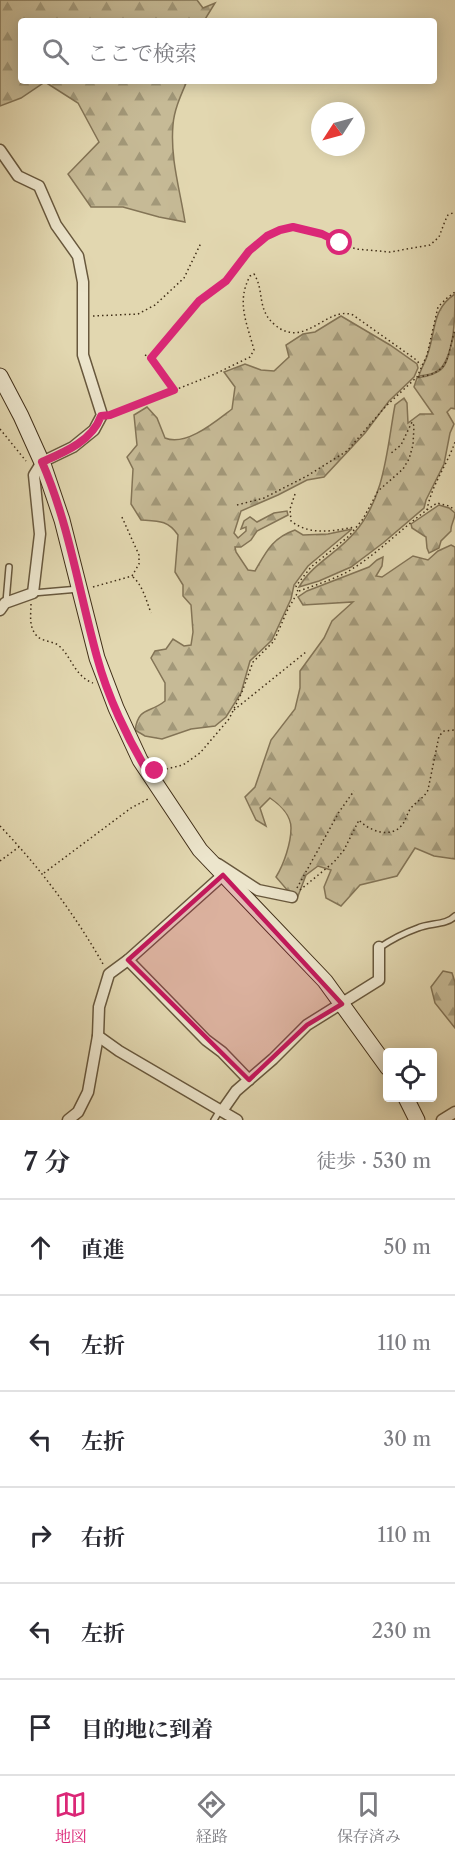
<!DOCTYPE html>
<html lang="ja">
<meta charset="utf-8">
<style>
:root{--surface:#fff;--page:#f2f2f3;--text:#2b2b33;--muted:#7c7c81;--line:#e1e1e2;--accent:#db2777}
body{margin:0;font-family:"Libre Caslon Text","Noto Serif JP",serif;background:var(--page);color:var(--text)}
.controls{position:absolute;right:18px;bottom:18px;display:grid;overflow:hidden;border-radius:6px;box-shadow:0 3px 15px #0003}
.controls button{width:54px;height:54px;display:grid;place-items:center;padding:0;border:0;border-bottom:2px solid var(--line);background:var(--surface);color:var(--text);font:30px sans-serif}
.compass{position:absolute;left:311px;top:102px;width:54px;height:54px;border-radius:50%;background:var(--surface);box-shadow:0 3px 15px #0003;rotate:234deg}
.stop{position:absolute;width:18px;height:18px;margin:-14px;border:4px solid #db2777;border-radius:50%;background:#fff}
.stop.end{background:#db2777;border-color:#fff;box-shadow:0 2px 6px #0008}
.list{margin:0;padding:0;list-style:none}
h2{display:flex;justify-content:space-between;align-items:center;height:78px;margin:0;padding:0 24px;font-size:26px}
h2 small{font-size:20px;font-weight:400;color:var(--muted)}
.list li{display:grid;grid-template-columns:39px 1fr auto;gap:18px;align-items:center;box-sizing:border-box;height:96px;padding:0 24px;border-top:2px solid var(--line)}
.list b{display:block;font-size:22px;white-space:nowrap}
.list em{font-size:20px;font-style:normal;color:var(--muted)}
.icon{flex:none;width:33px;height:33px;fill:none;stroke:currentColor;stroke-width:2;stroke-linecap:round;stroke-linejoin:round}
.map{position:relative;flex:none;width:455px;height:1120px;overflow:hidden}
.search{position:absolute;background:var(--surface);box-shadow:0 3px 15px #0003;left:18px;right:18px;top:18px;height:66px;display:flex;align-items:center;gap:15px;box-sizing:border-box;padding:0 21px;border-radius:6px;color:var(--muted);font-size:22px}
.sheet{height:654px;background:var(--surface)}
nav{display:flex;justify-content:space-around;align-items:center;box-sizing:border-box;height:84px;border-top:2px solid var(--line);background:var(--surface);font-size:16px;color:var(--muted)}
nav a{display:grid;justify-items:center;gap:3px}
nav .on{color:var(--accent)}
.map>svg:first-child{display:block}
.forest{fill:url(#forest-firs);stroke:#837456;stroke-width:1.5}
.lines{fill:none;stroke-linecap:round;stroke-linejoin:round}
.lane-casing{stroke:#68583d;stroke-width:8}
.street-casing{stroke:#68583d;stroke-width:13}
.secondary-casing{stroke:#402e17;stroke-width:17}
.path{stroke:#402e17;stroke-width:1.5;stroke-dasharray:1.5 3;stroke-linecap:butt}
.lane{stroke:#ece5cc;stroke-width:5}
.street{stroke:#ece5cc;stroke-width:10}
.secondary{stroke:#ece5cc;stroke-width:15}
.route{stroke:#db2777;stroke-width:8}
.marked{fill:#c2185b;fill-opacity:0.2;stroke:#c2185b;stroke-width:4.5;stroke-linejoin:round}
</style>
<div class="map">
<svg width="455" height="1120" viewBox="0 0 455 1120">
<defs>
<pattern id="forest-firs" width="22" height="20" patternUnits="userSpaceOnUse" patternTransform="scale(1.5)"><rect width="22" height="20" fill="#c6ba96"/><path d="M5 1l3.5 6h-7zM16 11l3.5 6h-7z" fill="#a29879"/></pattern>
</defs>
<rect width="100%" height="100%" fill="#e2d7b0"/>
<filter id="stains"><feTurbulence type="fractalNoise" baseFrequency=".00333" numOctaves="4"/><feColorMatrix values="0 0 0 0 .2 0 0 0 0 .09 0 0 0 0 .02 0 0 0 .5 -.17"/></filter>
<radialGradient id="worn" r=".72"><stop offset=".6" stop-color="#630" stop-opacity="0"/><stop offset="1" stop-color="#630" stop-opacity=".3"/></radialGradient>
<!-- forest -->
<g class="forest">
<path d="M0 0H197L203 8 215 3 204 21H21V81H187C181 95 174 110 173 125 170 158 180 190 185 222L159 217 123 207H91L68 174 99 142 78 103 45 82 21 98 0 106Z"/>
<path d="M455 294C455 315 455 351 441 368 435 374 427 375 419 376 421 368 426 361 428 353 436 330 432 309 455 294Z"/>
<path d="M341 316 390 345 417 364 418 368 414 377 389 401 365 433 324 477 307 480 278 495 241 511 234 533 238 538 246 531V527L241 529 244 521 250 517 257 522 274 513 287 511 288 515 257 531 251 540 241 547H235L236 552 248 570 255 571C266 552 272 538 295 530L303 535 328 534 352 529 308 566 294 585 291 599 272 640 250 661 241 693 226 717 215 726 191 729 162 739 145 736 135 730C139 706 149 714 165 701V683L151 658 155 651 166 649 173 639 184 646 191 645 193 632 191 605 183 596V585L175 572 178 535C168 520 158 521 141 520L131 504 133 469 127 457 137 445 134 415 147 407 157 418 165 438C186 447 216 421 232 409L235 387 224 372 245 364 261 370 274 371 289 357 286 345 303 334 315 332Z"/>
<path d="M455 332V409L451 408 447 412 454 424 450 433 444 464 426 500 424 508 383 543 351 567 319 581 299 587C313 563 338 553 355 532 385 498 387 448 395 405L404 398 407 403 408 423 420 414H433L414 387 417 378C453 373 445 359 455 332Z"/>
<path d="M439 505 449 508 455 513C455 520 450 525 451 531L441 541 439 548 429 553 427 548 426 537 412 528 411 524Z"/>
<path d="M451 545 455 547V859L434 856 415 848 397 876 360 885 341 906 326 898 324 887 331 870 318 866 306 875 298 896 288 891 276 877C284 864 291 843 291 828 291 815 279 804 270 798L260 808 266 826 256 820 245 797 255 787 271 740 295 709 300 688V671L324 638 332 621 353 602 303 605 298 597 307 591 369 567 377 560 383 557 382 566 376 576 382 577 413 556 428 560 438 551Z"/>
<polygon points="443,971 452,973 455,982 455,1028 435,1003 431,987"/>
</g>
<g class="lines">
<!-- lane casing -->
<g class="lane-casing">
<g id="lane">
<polyline points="33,593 79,589"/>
<polyline points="6,602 9,567"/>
<path d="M379 948C392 939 404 933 418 928 430 923 447 925 455 916"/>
<polyline points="214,1120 220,1110"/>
</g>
</g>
<!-- street casing -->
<g class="street-casing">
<g id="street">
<polyline points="0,150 18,176 39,186 56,225 78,256 83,282 83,355 102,415 94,430 73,447 42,462 34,475 40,534 33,593 5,603 0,610"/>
<polyline points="218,864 258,890 292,897"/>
<polyline points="128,960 206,1040 222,1052 249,1080"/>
<polyline points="98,1036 119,1051 237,1120"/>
<polyline points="222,1111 236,1091 273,1059 307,1025 379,980 379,947"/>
<polyline points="68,1120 78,1112 88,1092 98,1036 99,1007 109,974 128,960 223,875"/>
<polyline points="442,1120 455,1112"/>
</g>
</g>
<!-- secondary casing -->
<g class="secondary-casing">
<g id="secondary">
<polyline points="0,376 21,416 44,467 62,520 97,658 116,708 140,760 200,850 325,981 388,1068"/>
<polyline points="406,1098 417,1120"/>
</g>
</g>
<!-- path -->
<g class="path">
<polyline points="93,316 138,314 155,305 184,278 201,243"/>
<polyline points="145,355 151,358 174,390"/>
<polyline points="151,358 199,301 226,281 249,251 267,236 280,230 293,227 306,229 356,249 390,252 430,245 439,237 445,221 448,215 455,212"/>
<path d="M418 377C452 373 446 356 455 330"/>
<path d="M112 415 215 374 250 357 254 350C247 323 236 302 250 276L254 274C265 291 256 309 275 325 305 350 327 305 353 315L415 359 421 365"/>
<polyline points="0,429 26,461"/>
<path d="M295 494 290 509 291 521C310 536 333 531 355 527"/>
<polyline points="237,505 264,498 307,476 347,451 386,406 417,377 427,355 438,307 447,298 455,292"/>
<path d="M427 510C431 486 447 465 455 442"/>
<path d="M133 577C143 586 146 600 151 613"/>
<polyline points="93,587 132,576 139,564 139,555 121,515"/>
<path d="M299 591C315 585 332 580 347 572 380 553 405 524 437 503L449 506 455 510"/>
<path d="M31 604C31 613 29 624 34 632 39 642 50 640 58 645 71 655 74 676 93 683"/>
<polyline points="234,710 306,652"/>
<polyline points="162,770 183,765 200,753 229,719 242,692 253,662 274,641 288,609 298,592 296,586 311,567 349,536 363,519 378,491 403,469 409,459 413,445 414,426 412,422 401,445 390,454"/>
<path d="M0 826C40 868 74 913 103 964"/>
<polyline points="0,861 19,847"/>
<polyline points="44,873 131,808 150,798"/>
<polyline points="297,888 339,812 354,791"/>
<path d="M300 890 334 862 344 850 359 820C369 831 391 839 402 825 406 820 407 813 411 808 417 801 424 798 428 790L439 736 444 731 455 730"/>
</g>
<!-- lane -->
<use href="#lane" class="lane"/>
<!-- street -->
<use href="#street" class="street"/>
<!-- secondary -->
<use href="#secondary" class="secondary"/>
</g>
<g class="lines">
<!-- route -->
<path class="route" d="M155 771 149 774C128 740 107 695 97 657 79 592 69 524 42 462 65 452 92 441 101 416L110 415 174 390 151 358 199 301 226 281 249 251 267 236 280 230 293 227 322 234 340 243"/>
</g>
<!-- marked area -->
<path class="marked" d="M223 875 342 1004 307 1025 249 1080 128 960Z"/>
<rect width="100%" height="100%" filter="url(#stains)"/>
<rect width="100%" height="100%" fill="url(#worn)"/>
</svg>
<div class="controls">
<button><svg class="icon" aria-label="locate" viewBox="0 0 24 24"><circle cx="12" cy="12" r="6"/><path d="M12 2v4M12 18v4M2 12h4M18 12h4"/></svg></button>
</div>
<svg class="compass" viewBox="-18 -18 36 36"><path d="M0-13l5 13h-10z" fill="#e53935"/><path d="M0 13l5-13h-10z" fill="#7c7c81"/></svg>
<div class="stop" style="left:340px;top:243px"></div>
<div class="stop end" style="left:155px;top:771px"></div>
<div class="search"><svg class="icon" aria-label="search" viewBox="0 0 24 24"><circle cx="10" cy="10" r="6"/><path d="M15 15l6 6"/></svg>ここで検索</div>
</div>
<section class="sheet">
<h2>7 分<small>徒歩 · 530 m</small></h2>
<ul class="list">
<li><svg class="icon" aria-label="ahead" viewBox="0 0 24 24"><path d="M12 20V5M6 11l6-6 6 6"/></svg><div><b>直進</b></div><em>50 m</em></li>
<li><svg class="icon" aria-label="left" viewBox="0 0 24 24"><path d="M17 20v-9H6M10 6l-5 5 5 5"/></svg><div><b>左折</b></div><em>110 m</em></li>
<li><svg class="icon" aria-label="left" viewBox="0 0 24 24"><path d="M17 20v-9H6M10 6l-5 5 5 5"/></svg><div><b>左折</b></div><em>30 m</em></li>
<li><svg class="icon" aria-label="right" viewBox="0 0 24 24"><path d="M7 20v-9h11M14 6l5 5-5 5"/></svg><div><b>右折</b></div><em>110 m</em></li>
<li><svg class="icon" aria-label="left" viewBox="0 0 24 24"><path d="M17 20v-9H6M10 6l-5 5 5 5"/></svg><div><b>左折</b></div><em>230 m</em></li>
<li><svg class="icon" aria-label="arrive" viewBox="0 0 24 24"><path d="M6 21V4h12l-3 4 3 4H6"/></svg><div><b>目的地に到着</b></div></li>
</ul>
</section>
<nav>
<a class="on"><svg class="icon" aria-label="map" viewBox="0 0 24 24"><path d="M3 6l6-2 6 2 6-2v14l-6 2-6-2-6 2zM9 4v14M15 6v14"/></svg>地図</a>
<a><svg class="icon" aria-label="directions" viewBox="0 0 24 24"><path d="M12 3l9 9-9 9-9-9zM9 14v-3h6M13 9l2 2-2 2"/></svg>経路</a>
<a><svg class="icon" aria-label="saved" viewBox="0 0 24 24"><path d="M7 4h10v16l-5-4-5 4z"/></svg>保存済み</a>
</nav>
